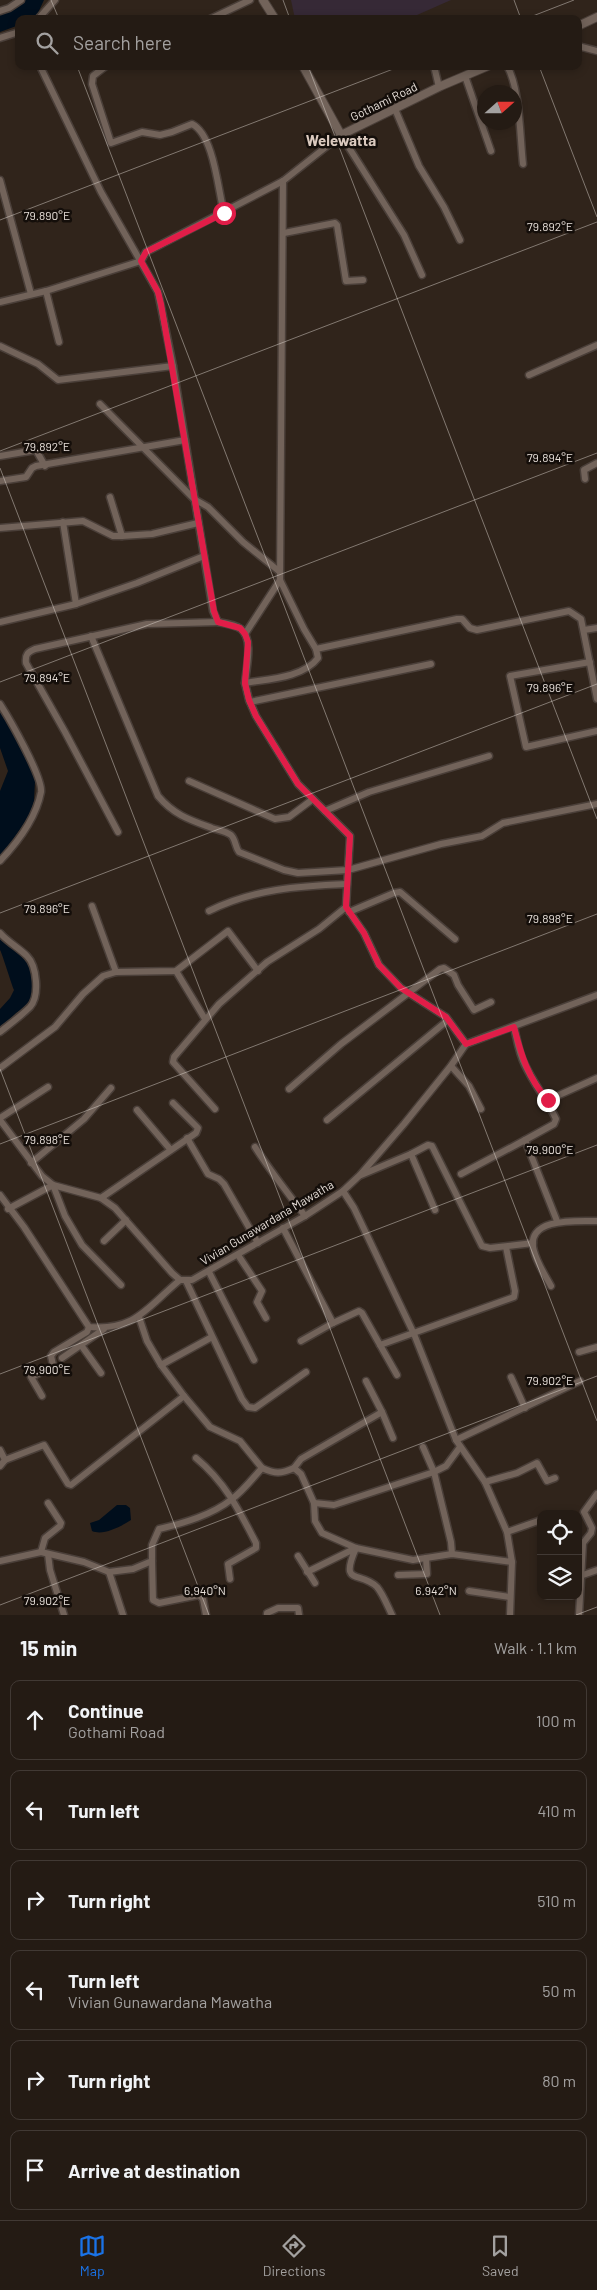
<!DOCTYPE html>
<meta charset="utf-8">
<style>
:root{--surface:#241b14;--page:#2c241d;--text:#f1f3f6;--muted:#a3a1a0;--line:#413934;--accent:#1a73e8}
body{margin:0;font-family:Barlow,sans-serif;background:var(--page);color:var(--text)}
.controls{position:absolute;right:15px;bottom:15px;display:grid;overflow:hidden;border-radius:10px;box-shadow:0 2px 8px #0003}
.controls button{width:45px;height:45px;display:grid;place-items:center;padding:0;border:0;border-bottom:1px solid var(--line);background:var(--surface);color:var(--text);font:25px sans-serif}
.compass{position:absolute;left:477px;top:85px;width:45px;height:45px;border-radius:50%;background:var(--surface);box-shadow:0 2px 8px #0003;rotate:69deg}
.stop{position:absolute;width:15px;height:15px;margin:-11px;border:4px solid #e11d48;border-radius:50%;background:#fff}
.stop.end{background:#e11d48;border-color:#fff;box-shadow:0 1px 5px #0008}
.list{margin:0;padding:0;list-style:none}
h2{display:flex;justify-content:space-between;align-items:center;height:65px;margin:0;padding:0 20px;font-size:21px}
h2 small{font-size:16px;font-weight:400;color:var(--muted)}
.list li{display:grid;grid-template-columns:32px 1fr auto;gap:15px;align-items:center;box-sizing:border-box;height:80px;margin:0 10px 10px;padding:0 10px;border:1px solid var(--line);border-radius:10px}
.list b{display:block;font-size:19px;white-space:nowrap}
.list p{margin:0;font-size:16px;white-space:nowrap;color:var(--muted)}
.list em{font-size:16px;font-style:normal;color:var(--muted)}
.icon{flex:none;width:28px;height:28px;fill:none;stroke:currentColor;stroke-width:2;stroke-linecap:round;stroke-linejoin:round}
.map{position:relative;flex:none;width:597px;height:1615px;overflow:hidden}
.search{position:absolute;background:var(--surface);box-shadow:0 2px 8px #0003;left:15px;right:15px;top:15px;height:55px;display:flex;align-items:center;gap:12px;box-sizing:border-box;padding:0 18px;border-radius:10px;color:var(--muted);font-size:19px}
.sheet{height:605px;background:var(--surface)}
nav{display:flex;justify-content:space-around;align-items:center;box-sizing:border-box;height:70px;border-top:1px solid var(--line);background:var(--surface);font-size:14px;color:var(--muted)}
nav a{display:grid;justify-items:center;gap:2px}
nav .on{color:var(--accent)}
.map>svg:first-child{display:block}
.commercial{fill:#362936}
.water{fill:#000e1c}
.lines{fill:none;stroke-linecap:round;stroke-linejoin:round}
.minor-casing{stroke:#4a3f39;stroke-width:9}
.tertiary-casing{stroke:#4a3f39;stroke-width:10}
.minor{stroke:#72635a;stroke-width:6}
.tertiary{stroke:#72635a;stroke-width:8}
.route{stroke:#e11d48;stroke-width:6}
.ticks{fill:none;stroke:#e7dfd9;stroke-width:1;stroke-opacity:0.45}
.labels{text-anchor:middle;stroke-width:5;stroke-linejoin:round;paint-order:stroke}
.street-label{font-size:12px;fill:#e7dfd9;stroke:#140e0a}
.quarter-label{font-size:15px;font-weight:bold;fill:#dbcabf;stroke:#140e0a}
.ticks-label{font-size:12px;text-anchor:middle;fill:#e7dfd9;stroke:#140e0a;stroke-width:5;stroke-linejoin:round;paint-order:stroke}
</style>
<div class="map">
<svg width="597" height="1615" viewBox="0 0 597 1615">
<rect width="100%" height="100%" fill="#30241b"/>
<!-- commercial -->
<polygon class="commercial" points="291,0 451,0 408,19 295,19"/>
<!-- water -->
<g class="water">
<polygon points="24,0 44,0 37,15 33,19 19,19 19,25 0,32 0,13"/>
<polygon points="0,704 15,738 33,770 35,781 34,801 29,816 0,859 0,791 8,771 0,748"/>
<path d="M0 931 28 960 32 980V996L29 1005 16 1013 0 1030V1009L10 998 14 990C11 983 2 953 0 950Z"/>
<path d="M117 1505H126L130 1508 131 1520C120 1527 103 1536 92 1531L90 1523 99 1520Z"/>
</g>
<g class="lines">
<!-- minor casing -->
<g class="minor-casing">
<g id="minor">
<polyline points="0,11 9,8 21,0"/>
<polyline points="38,19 55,0"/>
<polyline points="210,19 250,0"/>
<polyline points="0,38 19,32"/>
<polyline points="578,46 597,51"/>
<path d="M40 66 101 192 158 292 173 366 213 611 218 622C224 623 236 625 241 629 254 639 246 669 245 683 268 679 303 678 318 658L316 649 457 619H462L470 628 477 630 569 611 581 619 597 699"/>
<path d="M106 66 93 76 92 84 111 143 142 132 160 135 172 132 192 124C214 135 218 190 224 213"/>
<polyline points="434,66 439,87"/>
<path d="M507 66C520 87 520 138 523 164"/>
<polyline points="465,76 491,151"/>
<polyline points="395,109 419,166 444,207 460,240"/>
<polyline points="0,180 31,294"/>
<polyline points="283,181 280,580 304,629 316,649"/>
<polyline points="284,233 335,223 337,225 346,281 363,280"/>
<polyline points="46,291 59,342"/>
<polyline points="0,302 46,291 141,261 146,252 152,249 283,181 341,135 404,235 422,275"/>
<polyline points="0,346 38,364 58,380 173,366"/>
<polyline points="529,375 597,345"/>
<polyline points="100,404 194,499 208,507 243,542 280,572"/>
<polyline points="0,456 36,450 45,466"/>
<polyline points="585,479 584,470 597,463"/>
<polyline points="0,481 26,477 32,468 36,466 185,440"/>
<polyline points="110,497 122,536"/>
<polyline points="63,522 76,604"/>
<polyline points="0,528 83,521 113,536 122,536 152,534 198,523"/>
<polyline points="0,622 76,604 137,583 204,556"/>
<polyline points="584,630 597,628"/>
<polyline points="245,634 280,580"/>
<path d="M91 636 158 796C174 815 190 820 212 828 218 830 226 831 231 835 236 840 235 847 239 852L284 870 298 873 348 870 350 836 298 784 256 716 249 700 245 683"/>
<polyline points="590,662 510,676 526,747 597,731"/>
<polyline points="250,702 431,664"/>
<path d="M0 704C9 718 43 777 41 792 36 819 18 842 0 861"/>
<polyline points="189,781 275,819 289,817 313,799"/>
<polyline points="325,811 369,792 489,756"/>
<path d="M118 832 65 732 26 663C25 654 28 652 35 649L147 624 218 622"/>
<polyline points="92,906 116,972"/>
<polyline points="346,907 364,933 379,965 401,988 446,1017 466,1044"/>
<path d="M209 911C253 889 299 886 347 884"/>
<polyline points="349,912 394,893 400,892 455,939"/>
<path d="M0 933C8 942 19 948 27 956 37 966 40 996 30 1007 21 1016 10 1024 0 1032"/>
<polyline points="176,971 205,1019"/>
<path d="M514 1027C517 1040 519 1054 525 1065 534 1084 547 1100 556 1119L554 1124 525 1140 557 1221"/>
<polyline points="451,1066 469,1086 481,1109"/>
<polyline points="0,1068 55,1027 83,994 103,976 116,972 176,971 228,931 258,971"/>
<polyline points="289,1089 341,1044 440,969 444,968 454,975 458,985 474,1010 491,1002"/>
<polyline points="548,1100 597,1078"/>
<polyline points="215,1109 173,1062 174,1057 219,1004 267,962 319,929 346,907 348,870 441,844 482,836 503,823 597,804"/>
<polyline points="137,1110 170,1149"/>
<polyline points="0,1118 48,1087"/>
<polyline points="0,1120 42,1176 53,1185 101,1198 115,1208 172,1273 180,1280 192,1280 305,1216 343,1191 360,1175 404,1124 450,1067 466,1044 597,995"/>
<polyline points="327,1120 448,1020"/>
<polyline points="187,1138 208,1174 219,1179 224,1184 258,1243"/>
<path d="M255 1147C270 1171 288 1193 305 1216"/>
<polyline points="411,1154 428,1145 432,1146 482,1246 490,1248 533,1243"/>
<polyline points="31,1163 84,1119 111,1088"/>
<polyline points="461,1174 525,1140"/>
<polyline points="361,1175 411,1154 435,1210"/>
<polyline points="343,1191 354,1208 414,1334 456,1440 485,1482 517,1473 537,1463 547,1481 555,1478"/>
<path d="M0 1195 24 1227 89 1327C136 1331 147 1307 180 1280"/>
<polyline points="101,1198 196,1133 198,1128 173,1103"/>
<polyline points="8,1209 53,1185 65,1216 82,1245 121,1285"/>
<polyline points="283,1228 333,1323"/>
<polyline points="104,1241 126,1220"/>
<polyline points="238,1255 262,1291 257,1302 266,1318"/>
<polyline points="209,1272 254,1360"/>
<polyline points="186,1281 242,1399 248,1407 255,1408 306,1372"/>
<path d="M551 1286C545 1275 537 1263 534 1251 524 1217 578 1221 597 1221"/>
<polyline points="139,1317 147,1341 161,1365 184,1396 210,1427 240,1441 262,1468"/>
<polyline points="301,1341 333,1323 359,1311 362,1313 397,1375"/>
<polyline points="81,1345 101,1373"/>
<polyline points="380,1345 514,1297 515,1291 506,1247"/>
<polyline points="579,1352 597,1347"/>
<polyline points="62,1358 104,1329"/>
<polyline points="161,1365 212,1337"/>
<polyline points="511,1377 525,1408"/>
<polyline points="366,1381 382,1412"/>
<polyline points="42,1396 31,1377 51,1368 53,1365 51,1356 54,1352 87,1332 89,1327"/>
<polyline points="456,1440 580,1381"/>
<polyline points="423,1447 434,1472 451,1542 452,1554"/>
<polyline points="0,1450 5,1460 0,1466"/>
<path d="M196 1458C225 1482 239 1510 256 1543V1548L228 1564 230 1579"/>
<polyline points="5,1460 44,1445 68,1484 71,1485 184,1396"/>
<polyline points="294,1468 301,1459 382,1412 393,1438"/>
<polyline points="314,1503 334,1505 434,1472 446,1466 460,1447"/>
<polyline points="507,1532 541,1520"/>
<polyline points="41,1552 45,1538 60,1526 61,1523 48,1503"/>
<polyline points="48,1554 50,1570 64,1615"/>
<polyline points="298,1556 315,1583"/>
<path d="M0 1561 41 1552 84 1562 109 1572 133 1569 152 1561V1545L159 1529C184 1523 212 1515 232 1499 243 1491 253 1478 262 1468 275 1474 281 1474 294 1468L301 1474 314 1503 315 1521 322 1533 356 1548 413 1560 452 1554 512 1562 507 1532 485 1482"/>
<polyline points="152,1561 153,1600 159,1603 199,1595 203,1599 206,1615"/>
<polyline points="109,1572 123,1615"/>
<path d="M307 1572 356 1548C339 1587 360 1570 377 1587 383 1594 388 1607 392 1615"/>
<polyline points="398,1575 427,1574 426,1558"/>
<polyline points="580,1576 597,1570"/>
<polyline points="469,1591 510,1597"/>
<polyline points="267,1615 267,1613 278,1608 298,1608 299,1615"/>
<polyline points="510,1615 512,1562"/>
<polyline points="579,1615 583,1543 591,1533 592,1528 584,1512 597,1494"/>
</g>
</g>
<!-- tertiary casing -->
<g class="tertiary-casing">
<g id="tertiary">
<polyline points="263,0 275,19"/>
<polyline points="578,26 597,17"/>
<polyline points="303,66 341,135 441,86 488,66"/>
</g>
</g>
<!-- minor -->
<use href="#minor" class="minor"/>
<!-- tertiary -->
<use href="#tertiary" class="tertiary"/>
</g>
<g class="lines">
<!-- route -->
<path class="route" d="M224 213 146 252 141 261 158 292 161 304 214 611 218 622 240 628 245 634 248 642 245 683 249 700 256 716 298 784 350 836 346 907 364 933 379 965 401 988 446 1017 466 1044 514 1027C521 1054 528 1079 548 1100"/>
</g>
<!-- ticks -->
<path class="ticks" d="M51 0 59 19M283 0 290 19M514 0 521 19M525 19 574 0M77 66 597 1421M308 66 597 819M539 66 597 217M0 220 401 66M0 451 597 222M0 468 440 1615M0 682 597 453M0 913 597 684M0 1069 209 1615M0 1144 597 914M0 1374 597 1145M0 1605 597 1376M576 1615 597 1607"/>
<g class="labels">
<!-- street labels -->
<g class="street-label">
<text transform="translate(384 102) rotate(-26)" y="4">Gothami Road</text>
<text transform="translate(267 1223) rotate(-31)" y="4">Vivian Gunawardana Mawatha</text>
</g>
<!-- quarter labels -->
<g class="quarter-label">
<text x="341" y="146">Welewatta</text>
</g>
</g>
<g class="ticks-label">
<text x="47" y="220">79.890°E</text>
<text x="550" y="231">79.892°E</text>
<text x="47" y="451">79.892°E</text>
<text x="550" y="462">79.894°E</text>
<text x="47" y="682">79.894°E</text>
<text x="550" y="692">79.896°E</text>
<text x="47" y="913">79.896°E</text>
<text x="550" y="923">79.898°E</text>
<text x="47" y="1144">79.898°E</text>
<text x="550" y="1154">79.900°E</text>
<text x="47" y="1374">79.900°E</text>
<text x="550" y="1385">79.902°E</text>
<text x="205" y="1595">6.940°N</text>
<text x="436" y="1595">6.942°N</text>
<text x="47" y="1605">79.902°E</text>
</g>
</svg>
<div class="controls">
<button><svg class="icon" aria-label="locate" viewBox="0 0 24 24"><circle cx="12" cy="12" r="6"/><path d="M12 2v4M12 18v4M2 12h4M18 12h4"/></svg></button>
<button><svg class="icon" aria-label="layers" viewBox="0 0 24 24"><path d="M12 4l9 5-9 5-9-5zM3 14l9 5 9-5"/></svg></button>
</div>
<svg class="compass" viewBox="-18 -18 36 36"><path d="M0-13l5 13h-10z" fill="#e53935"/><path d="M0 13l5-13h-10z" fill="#a3a1a0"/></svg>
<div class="stop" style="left:224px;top:213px"></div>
<div class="stop end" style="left:548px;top:1100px"></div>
<div class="search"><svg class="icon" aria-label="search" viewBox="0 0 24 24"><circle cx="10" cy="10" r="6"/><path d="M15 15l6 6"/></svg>Search here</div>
</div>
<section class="sheet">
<h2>15 min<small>Walk · 1.1 km</small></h2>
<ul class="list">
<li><svg class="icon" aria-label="ahead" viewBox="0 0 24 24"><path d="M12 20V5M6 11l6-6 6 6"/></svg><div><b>Continue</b><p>Gothami Road</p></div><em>100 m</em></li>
<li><svg class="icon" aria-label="left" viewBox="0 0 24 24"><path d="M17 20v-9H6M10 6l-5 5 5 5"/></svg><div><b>Turn left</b></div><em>410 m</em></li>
<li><svg class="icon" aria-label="right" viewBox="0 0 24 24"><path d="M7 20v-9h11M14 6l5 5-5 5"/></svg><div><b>Turn right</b></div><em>510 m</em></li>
<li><svg class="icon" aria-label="left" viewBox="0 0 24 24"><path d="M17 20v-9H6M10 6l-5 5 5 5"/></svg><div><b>Turn left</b><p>Vivian Gunawardana Mawatha</p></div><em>50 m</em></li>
<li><svg class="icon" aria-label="right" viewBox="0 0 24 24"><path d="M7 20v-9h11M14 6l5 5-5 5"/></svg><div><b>Turn right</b></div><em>80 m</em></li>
<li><svg class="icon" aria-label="arrive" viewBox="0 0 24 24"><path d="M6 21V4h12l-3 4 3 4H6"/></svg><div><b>Arrive at destination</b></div></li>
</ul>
</section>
<nav>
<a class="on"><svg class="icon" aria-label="map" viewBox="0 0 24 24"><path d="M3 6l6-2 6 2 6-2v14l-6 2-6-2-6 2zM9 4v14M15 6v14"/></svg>Map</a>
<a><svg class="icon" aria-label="directions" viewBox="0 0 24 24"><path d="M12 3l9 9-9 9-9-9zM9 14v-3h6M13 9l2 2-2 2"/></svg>Directions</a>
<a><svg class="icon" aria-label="saved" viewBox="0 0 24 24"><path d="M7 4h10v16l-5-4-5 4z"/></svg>Saved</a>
</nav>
